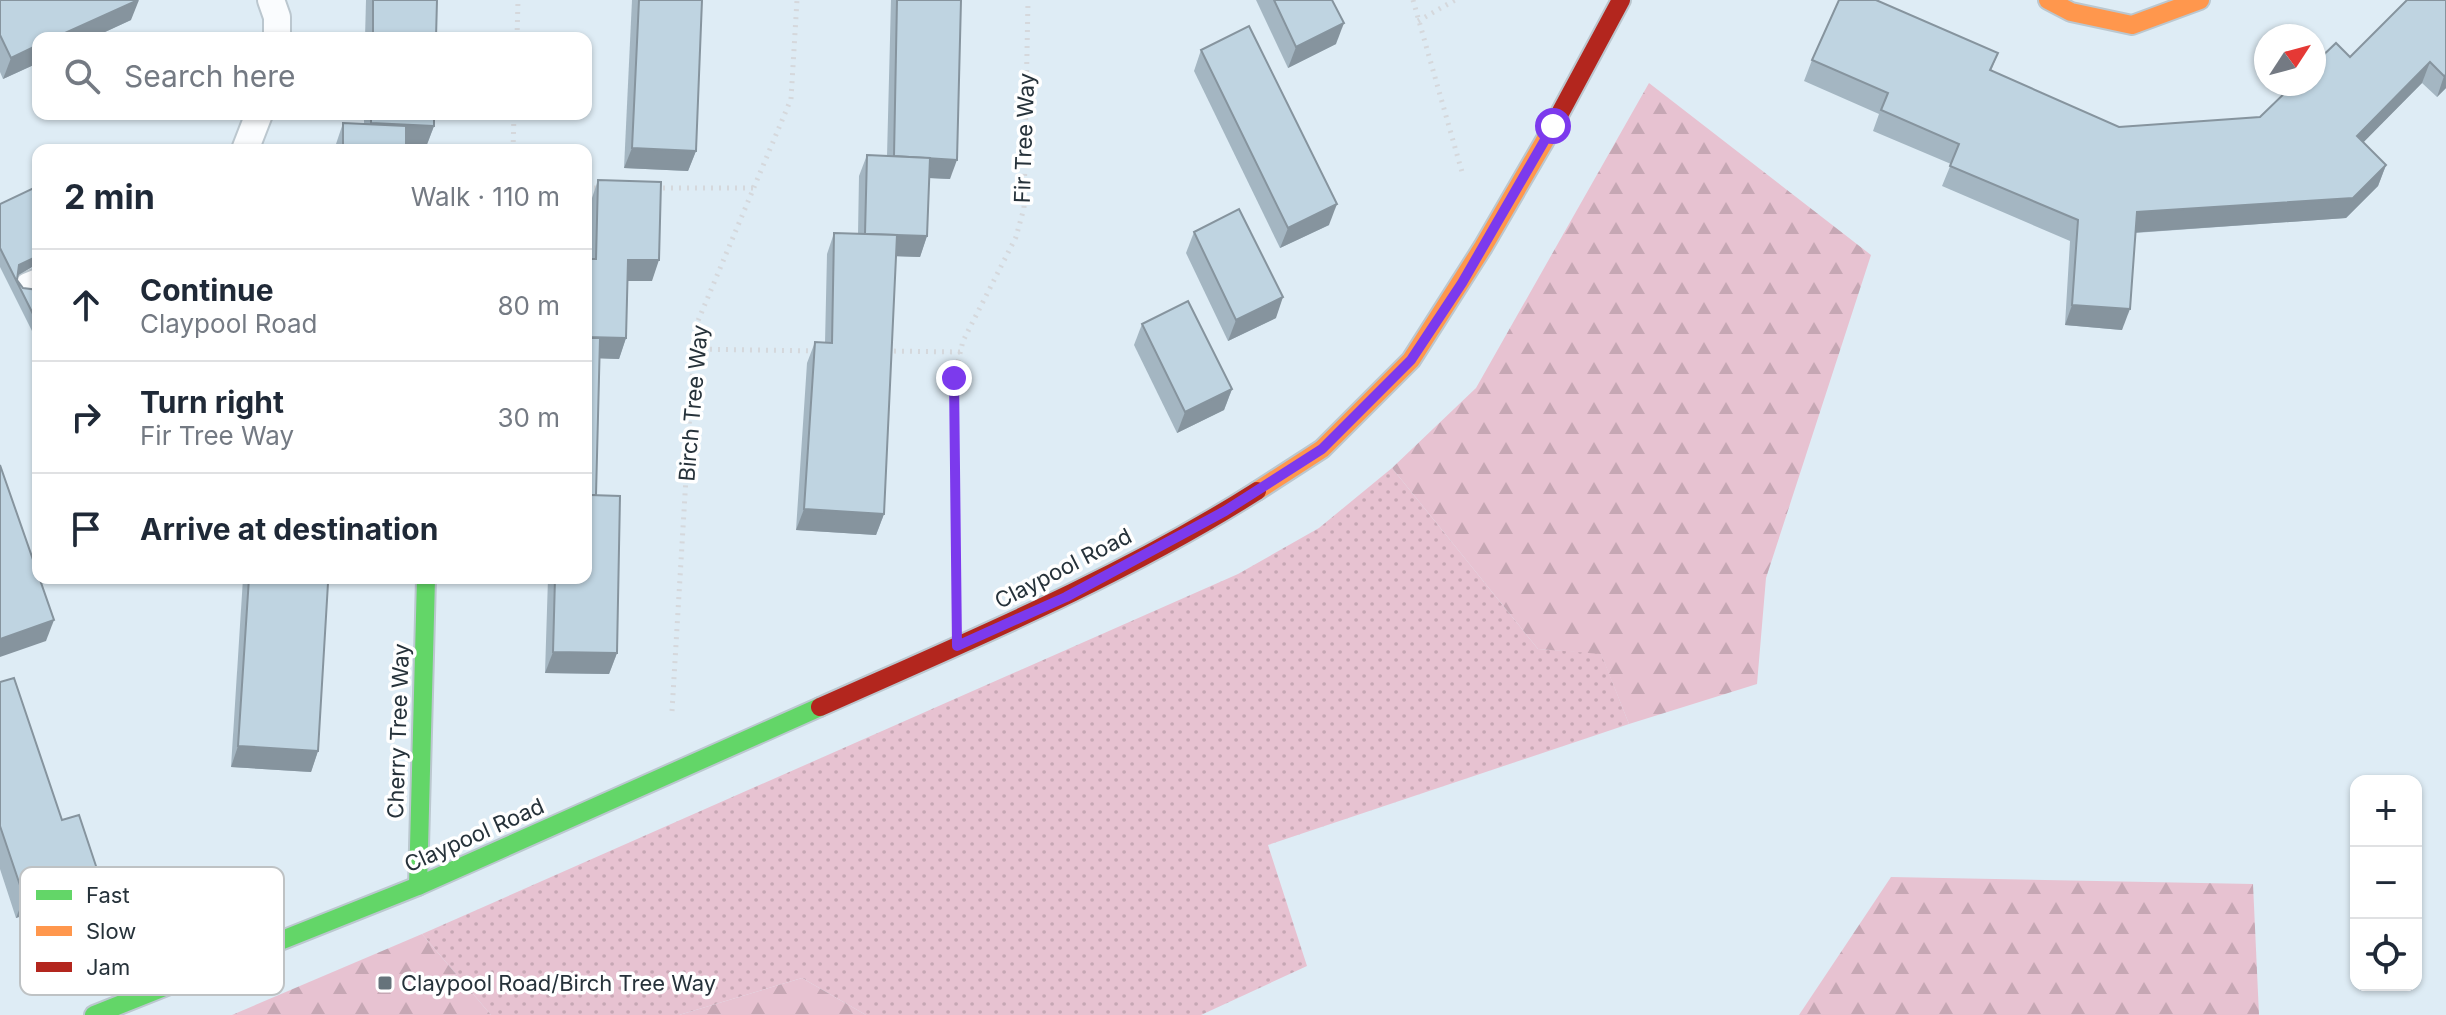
<!DOCTYPE html>
<meta charset="utf-8">
<style>
:root{--surface:#fff;--page:#f6f6f7;--text:#1f2937;--muted:#747a83;--line:#e0e1e3}
body{margin:0;font-family:Inter,sans-serif;background:var(--page);color:var(--text)}
.controls{position:absolute;right:24px;bottom:24px;display:grid;overflow:hidden;border-radius:16px;box-shadow:0 2px 6px #0004}
.controls button{width:72px;height:72px;display:grid;place-items:center;padding:0;border:0;border-bottom:2px solid var(--line);background:var(--surface);color:var(--text);font:40px sans-serif}
.compass{position:absolute;left:2254px;top:24px;width:72px;height:72px;border-radius:50%;background:var(--surface);box-shadow:0 2px 6px #0004;rotate:54deg}
.stop{position:absolute;width:24px;height:24px;margin:-18px;border:6px solid #7c3aed;border-radius:50%;background:#fff}
.stop.end{background:#7c3aed;border-color:#fff;box-shadow:0 2px 8px #0008}
.list{margin:0;padding:0;list-style:none}
h2{display:flex;justify-content:space-between;align-items:center;height:104px;margin:0;padding:0 32px;font-size:34px}
h2 small{font-size:26px;font-weight:400;color:var(--muted)}
.list li{display:grid;grid-template-columns:52px 1fr auto;gap:24px;align-items:center;box-sizing:border-box;height:112px;padding:0 32px;border-top:2px solid var(--line)}
.list b{display:block;font-size:30px;white-space:nowrap}
.list p{margin:0;font-size:26px;white-space:nowrap;color:var(--muted)}
.list em{font-size:26px;font-style:normal;color:var(--muted)}
.icon{flex:none;width:44px;height:44px;fill:none;stroke:currentColor;stroke-width:2;stroke-linecap:round;stroke-linejoin:round}
.map{position:relative;flex:none;width:2446px;height:1015px;overflow:hidden}
.search{position:absolute;background:var(--surface);box-shadow:0 2px 6px #0004;left:32px;top:32px;width:560px;height:88px;display:flex;align-items:center;gap:20px;box-sizing:border-box;padding:0 28px;border-radius:16px;color:var(--muted);font-size:30px}
.panel{position:absolute;background:var(--surface);box-shadow:0 2px 6px #0004;left:32px;top:144px;width:560px;height:440px;border-radius:16px}
.map>svg:first-child{display:block}
.grass{fill:url(#grass-dots)}
.forest{fill:url(#forest-firs)}
.lines{fill:none;stroke-linecap:round;stroke-linejoin:round}
.lane-casing{stroke:#bbc7cf;stroke-width:30}
.fast-casing{stroke:#bbc7cf;stroke-width:22}
.slow-casing{stroke:#bbc7cf;stroke-width:22}
.jam-casing{stroke:#bbc7cf;stroke-width:22}
.path{stroke:#d5d8dc;stroke-width:5;stroke-dasharray:2 6;stroke-linecap:butt}
.lane{stroke:#fafcfe;stroke-width:26}
.fast{stroke:#63d668;stroke-width:18}
.slow{stroke:#ff974d;stroke-width:18}
.jam{stroke:#b3261e;stroke-width:18}
.wall{fill:#a4b6c2}
.shaded-wall{fill:#86949e}
.building{fill:#bfd4e1;stroke:#86949e;stroke-width:2}
.route{stroke:#7c3aed;stroke-width:10}
.poi-dot{fill:#66737b;stroke:#fff;stroke-width:3}
.labels{text-anchor:middle;stroke-width:7;stroke-linejoin:round;paint-order:stroke}
.street-label{font-size:22px;fill:#26323a;stroke:#fff}
.poi-label{font-size:22px;fill:#26323a;stroke:#fff;text-anchor:start}
.key{fill:#fff;stroke:#bec2c4;stroke-width:2}
.key-label{font-size:22px;fill:#26323a}
</style>
<div class="map">
<svg width="2446" height="1015" viewBox="0 0 2446 1015">
<defs>
<pattern id="grass-dots" width="8" height="8" patternUnits="userSpaceOnUse" patternTransform="scale(2)"><rect width="8" height="8" fill="#e7c2d1"/><path d="M2 2h.1M6 6h.1" fill="none" stroke="#c6a7b4" stroke-width="1.8" stroke-linecap="round"/></pattern>
<pattern id="forest-firs" width="22" height="20" patternUnits="userSpaceOnUse" patternTransform="scale(2)"><rect width="22" height="20" fill="#e7c2d1"/><path d="M5 1l3.5 6h-7zM16 11l3.5 6h-7z" fill="#c6a7b4"/></pattern>
</defs>
<rect width="100%" height="100%" fill="#deecf5"/>
<!-- grass -->
<polygon class="grass" points="1392,468 1538,649 1601,653 1629,724 1268,845 1307,966 1201,1015 866,1015 802,978 679,1015 491,1015 422,934 1238,574 1319,528"/>
<!-- forest -->
<g class="forest">
<polygon points="1649,83 1871,255 1766,578 1757,684 1629,724 1601,654 1538,649 1392,468 1476,388"/>
<polygon points="1891,877 2253,884 2259,1015 1799,1015"/>
<polygon points="422,934 491,1015 232,1015"/>
<polygon points="802,978 866,1015 679,1015"/>
</g>
<g class="lines">
<!-- lane casing -->
<g class="lane-casing">
<g id="lane">
<polyline points="271,0 277,17 277,38"/>
<polyline points="245,150 259,114"/>
<polyline points="28,286 38,282"/>
</g>
</g>
<!-- fast casing -->
<g class="fast-casing">
<g id="fast">
<polyline points="418,886 426,578"/>
<polyline points="94,1015 418,886 820,707"/>
</g>
</g>
<!-- slow casing -->
<g class="slow-casing">
<g id="slow">
<polyline points="2048,0 2071,12 2132,25 2200,0"/>
<polyline points="1257,491 1322,449 1411,360 1483,247 1551,130"/>
</g>
</g>
<!-- jam casing -->
<g class="jam-casing">
<g id="jam">
<polyline points="1551,130 1621,0"/>
<path d="M820 707C968 641 1120 578 1257 491"/>
</g>
</g>
<!-- path -->
<g class="path">
<polyline points="1413,0 1462,172"/>
<polyline points="1418,21 1455,0"/>
<polyline points="517,38 518,0"/>
<polyline points="513,150 514,114"/>
<polyline points="586,188 601,188"/>
<polyline points="655,188 754,188"/>
<polyline points="694,349 816,351"/>
<polyline points="886,351 961,352"/>
<polyline points="956,585 954,378 963,341 1016,237 1024,208 1028,0"/>
<polyline points="672,711 695,328 791,99 797,0"/>
</g>
<!-- lane -->
<use href="#lane" class="lane"/>
<!-- fast -->
<use href="#fast" class="fast"/>
<!-- slow -->
<use href="#slow" class="slow"/>
<!-- jam -->
<use href="#jam" class="jam"/>
</g>
<!-- wall -->
<g class="wall">
<polygon points="0,0 131,20 92,38 38,38 38,63 3,79 0,72"/>
<polygon points="366,0 437,0 436,38 365,38"/>
<polygon points="632,0 702,0 696,151 688,171 624,168"/>
<polygon points="891,0 961,0 950,179 929,178 927,236 920,257 896,256 884,514 876,535 796,530 807,363 815,342 825,343 827,254 834,233 858,234 859,176 867,155 887,156"/>
<polygon points="1256,0 1332,0 1336,44 1288,68"/>
<polygon points="2446,0 2446,88 2437,97 2422,83 2363,142 2386,165 2378,186 2346,218 2135,233 2122,330 2065,325 2070,241 1942,186 1951,164 1873,131 1879,114 1804,81 1812,60 1998,53 1991,71 2119,127 2260,117 2350,57"/>
<polygon points="1201,50 1329,225 1280,248 1194,71"/>
<polygon points="364,114 434,114 434,126 426,147 406,146 406,150 336,150 336,144 343,123 364,124"/>
<polygon points="598,180 652,281 628,281 626,338 619,359 600,358 596,495 617,653 609,674 545,673 548,578 586,578 589,259 591,201"/>
<polygon points="38,186 38,267 32,267 18,275 17,280 23,288 38,290 38,343 0,267 0,204"/>
<polygon points="1194,232 1276,318 1228,341 1186,253"/>
<polygon points="1142,324 1232,389 1224,410 1177,433 1134,345"/>
<polygon points="243,578 326,578 318,751 311,772 231,767"/>
<polygon points="0,682 62,820 98,872 90,893 16,918 0,869"/>
</g>
<!-- shaded-wall -->
<g class="shaded-wall">
<polygon points="139,0 131,20 92,38 54,38"/>
<polygon points="1344,23 1336,44 1288,68 1296,47"/>
<polygon points="38,45 38,63 3,79 11,58"/>
<polygon points="2430,62 2422,83 2349,157 2357,136"/>
<polygon points="2446,75 2446,88 2437,97 2444,76"/>
<polygon points="371,123 434,126 426,147 364,144"/>
<polygon points="632,148 696,151 688,171 624,168"/>
<polygon points="894,157 957,160 950,179 887,176"/>
<polygon points="2386,165 2378,186 2346,218 2129,233 2137,212"/>
<polygon points="1337,204 1329,225 1280,248 1288,228"/>
<polygon points="865,234 927,236 920,257 857,255"/>
<polygon points="36,256 38,256 38,267 32,267 15,277 19,265"/>
<polygon points="628,260 659,260 652,281 621,281"/>
<polygon points="1283,297 1276,318 1228,341 1236,320"/>
<polygon points="2072,305 2130,309 2122,330 2065,325"/>
<polygon points="586,337 626,338 619,359 586,358"/>
<polygon points="1232,389 1224,410 1177,433 1185,412"/>
<polygon points="804,509 884,514 876,535 796,530"/>
<polygon points="54,620 46,641 0,657 0,639"/>
<polygon points="553,652 617,653 609,674 545,673"/>
<polygon points="238,746 318,751 311,772 231,767"/>
<polygon points="98,872 90,893 16,918 24,897"/>
</g>
<!-- building -->
<g class="building">
<polygon points="0,0 138,0 54,38 38,38 38,45 11,58 0,35"/>
<polygon points="373,0 437,0 436,38 373,38"/>
<polygon points="639,0 702,0 696,151 632,148"/>
<polygon points="897,0 961,0 957,160 894,156"/>
<polygon points="1274,0 1332,0 1344,23 1296,47"/>
<polygon points="1839,0 1876,0 1998,53 1990,70 2119,127 2260,117 2294,84 2314,84 2314,64 2336,43 2350,57 2407,0 2446,0 2446,75 2444,76 2430,62 2357,136 2386,165 2353,198 2137,212 2130,309 2072,305 2078,220 1950,166 1959,144 1881,110 1888,93 1812,60"/>
<polygon points="1249,26 1337,204 1288,228 1201,50"/>
<polygon points="371,114 434,114 434,126 371,123"/>
<polygon points="343,123 406,126 406,150 343,150"/>
<polygon points="867,155 930,158 927,236 865,234"/>
<polygon points="598,180 661,182 659,260 628,260 626,338 586,337 586,259 596,259"/>
<polygon points="38,186 38,256 19,265 17,280 23,288 38,290 38,324 0,248 0,204"/>
<polygon points="1239,209 1283,297 1236,320 1194,232"/>
<polygon points="834,233 897,235 884,514 804,509 815,342 832,343"/>
<polygon points="1188,301 1232,389 1185,412 1142,324"/>
<polygon points="586,338 600,338 596,495 590,495 620,496 617,653 553,652 555,578 586,578"/>
<polygon points="0,465 54,620 0,639"/>
<polygon points="249,578 326,578 326,583 328,583 318,751 238,746"/>
<polygon points="14,678 62,820 79,815 98,872 24,897 0,826 0,682"/>
</g>
<g class="lines">
<!-- route -->
<polyline class="route" points="954,378 957,646 1066,597 1225,511 1322,449 1411,360 1462,283 1553,126"/>
</g>
<!-- markers -->
<rect class="poi-dot" x="377" y="975" width="16" height="16" rx="4"/>
<g class="labels">
<!-- street labels -->
<g class="street-label">
<text transform="translate(1024 138) rotate(-88)" y="8">Fir Tree Way</text>
<text transform="translate(693 403) rotate(-85)" y="8">Birch Tree Way</text>
<text transform="translate(1063 568) rotate(-27)" y="8">Claypool Road</text>
<text transform="translate(398 731) rotate(-88)" y="8">Cherry Tree Way</text>
<text transform="translate(474 835) rotate(-24)" y="8">Claypool Road</text>
</g>
<!-- poi labels -->
<g class="poi-label">
<text x="401" y="991">Claypool Road/Birch Tree Way</text>
</g>
</g>
<!-- legend -->
<rect x="20" y="867" width="264" height="128" rx="12" class="key"/>
<rect x="36" y="890" width="36" height="10" fill="#63d668"/>
<rect x="36" y="926" width="36" height="10" fill="#ff974d"/>
<rect x="36" y="962" width="36" height="10" fill="#b3261e"/>
<g class="key-label">
<text x="86" y="903">Fast</text>
<text x="86" y="939">Slow</text>
<text x="86" y="975">Jam</text>
</g>
</svg>
<div class="controls">
<button>+</button>
<button>−</button>
<button><svg class="icon" aria-label="locate" viewBox="0 0 24 24"><circle cx="12" cy="12" r="6"/><path d="M12 2v4M12 18v4M2 12h4M18 12h4"/></svg></button>
</div>
<svg class="compass" viewBox="-18 -18 36 36"><path d="M0-13l5 13h-10z" fill="#e53935"/><path d="M0 13l5-13h-10z" fill="#747a83"/></svg>
<div class="stop" style="left:1553px;top:126px"></div>
<div class="stop end" style="left:954px;top:378px"></div>
<div class="search"><svg class="icon" aria-label="search" viewBox="0 0 24 24"><circle cx="10" cy="10" r="6"/><path d="M15 15l6 6"/></svg>Search here</div>
<section class="panel">
<h2>2 min<small>Walk · 110 m</small></h2>
<ul class="list">
<li><svg class="icon" aria-label="ahead" viewBox="0 0 24 24"><path d="M12 20V5M6 11l6-6 6 6"/></svg><div><b>Continue</b><p>Claypool Road</p></div><em>80 m</em></li>
<li><svg class="icon" aria-label="right" viewBox="0 0 24 24"><path d="M7 20v-9h11M14 6l5 5-5 5"/></svg><div><b>Turn right</b><p>Fir Tree Way</p></div><em>30 m</em></li>
<li><svg class="icon" aria-label="arrive" viewBox="0 0 24 24"><path d="M6 21V4h12l-3 4 3 4H6"/></svg><div><b>Arrive at destination</b></div></li>
</ul>
</section>
</div>
